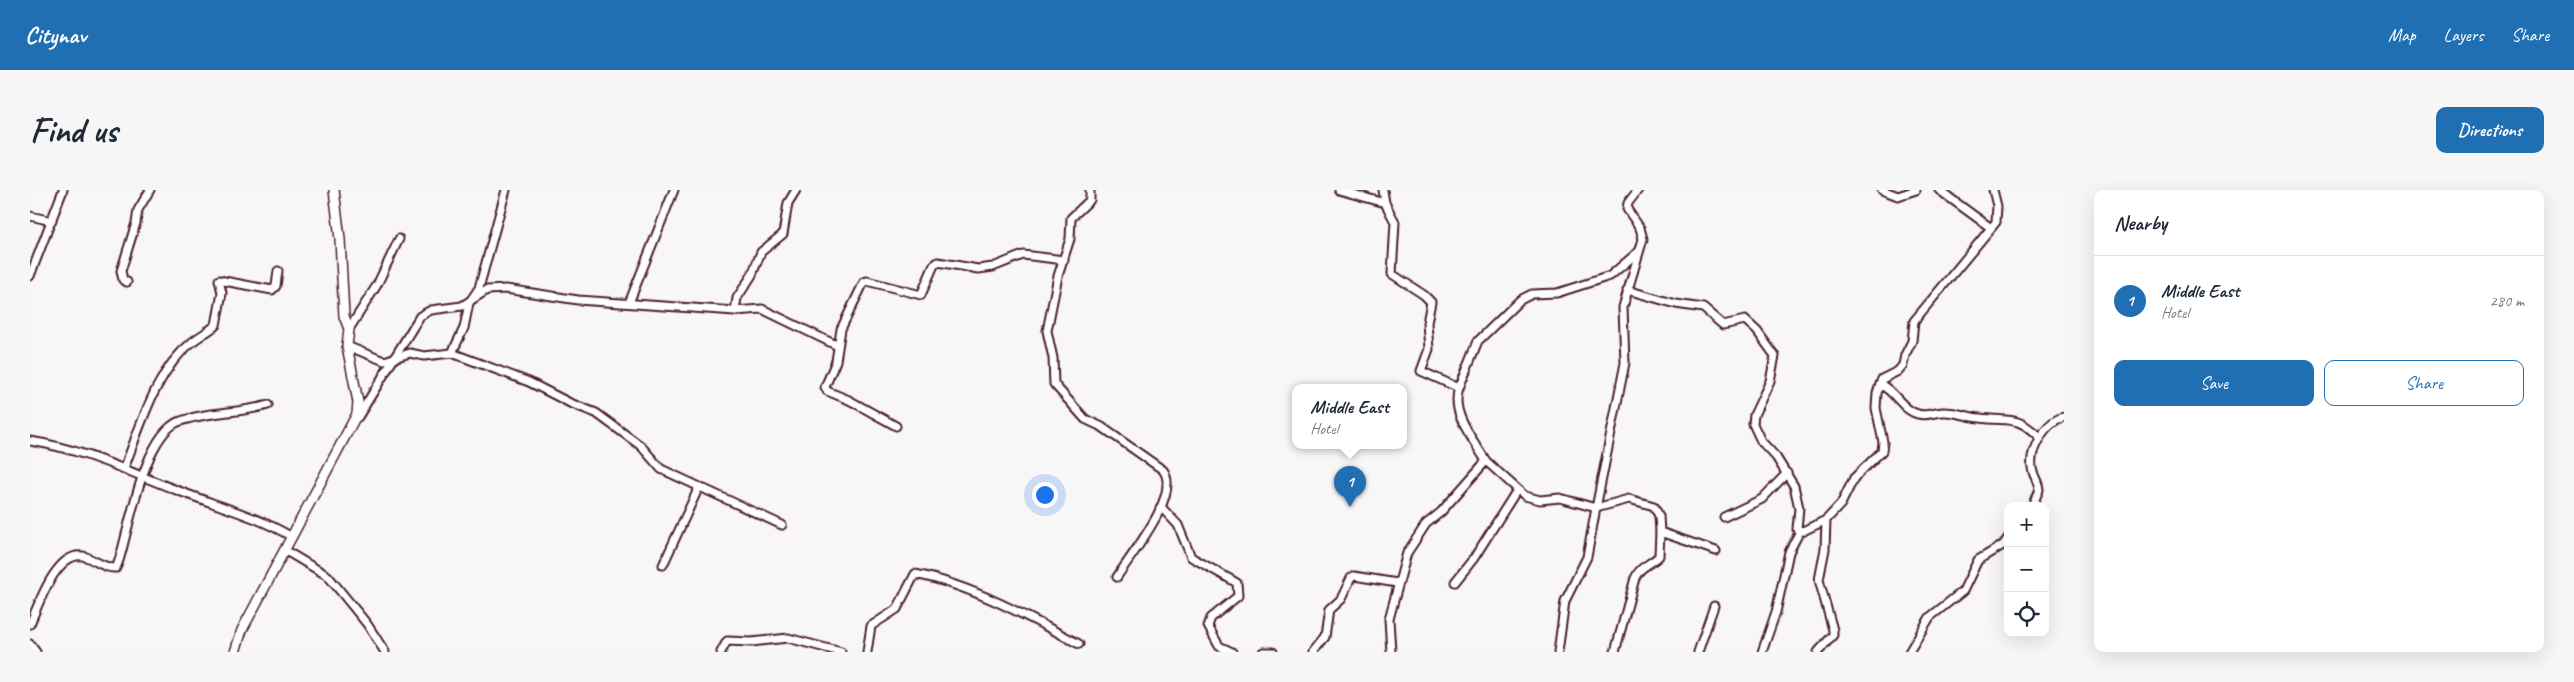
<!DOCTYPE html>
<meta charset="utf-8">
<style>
:root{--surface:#fff;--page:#f6f6f7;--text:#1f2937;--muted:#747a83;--line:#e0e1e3;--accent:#1f6fb2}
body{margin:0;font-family:Caveat,sans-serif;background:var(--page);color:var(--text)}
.controls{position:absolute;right:15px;bottom:15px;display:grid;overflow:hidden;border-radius:10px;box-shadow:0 5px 20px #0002}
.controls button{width:45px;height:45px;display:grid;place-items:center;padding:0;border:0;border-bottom:1px solid var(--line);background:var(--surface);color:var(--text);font:25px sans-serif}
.you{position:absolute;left:1014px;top:304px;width:18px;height:18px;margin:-12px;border:4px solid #fff;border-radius:50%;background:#1a73e8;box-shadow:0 0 0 8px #1a73e833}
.badge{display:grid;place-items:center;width:32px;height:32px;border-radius:50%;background:var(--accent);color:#fff;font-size:16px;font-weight:700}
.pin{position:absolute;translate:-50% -41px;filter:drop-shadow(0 1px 2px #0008)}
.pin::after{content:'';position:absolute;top:26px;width:18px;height:15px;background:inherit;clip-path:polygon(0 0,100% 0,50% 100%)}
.popup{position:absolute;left:1262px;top:194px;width:115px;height:65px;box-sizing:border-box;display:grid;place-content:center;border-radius:10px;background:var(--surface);filter:drop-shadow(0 1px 4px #0005);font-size:16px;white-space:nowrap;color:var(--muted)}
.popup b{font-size:19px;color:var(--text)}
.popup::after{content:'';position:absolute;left:50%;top:100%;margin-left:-10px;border:10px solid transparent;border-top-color:var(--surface)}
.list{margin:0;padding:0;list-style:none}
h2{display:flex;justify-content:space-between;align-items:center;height:65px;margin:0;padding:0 20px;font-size:21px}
h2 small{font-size:16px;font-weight:400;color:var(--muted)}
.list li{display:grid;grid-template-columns:32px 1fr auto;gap:15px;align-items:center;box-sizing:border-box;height:90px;padding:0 20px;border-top:1px solid var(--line)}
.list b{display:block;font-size:19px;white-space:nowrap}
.list p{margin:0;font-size:16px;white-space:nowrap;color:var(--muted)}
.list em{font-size:16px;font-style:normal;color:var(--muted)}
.actions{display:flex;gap:10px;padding:15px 20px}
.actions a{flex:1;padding:11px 0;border:1px solid var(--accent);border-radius:10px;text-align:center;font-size:18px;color:var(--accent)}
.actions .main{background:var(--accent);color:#fff}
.icon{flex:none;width:28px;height:28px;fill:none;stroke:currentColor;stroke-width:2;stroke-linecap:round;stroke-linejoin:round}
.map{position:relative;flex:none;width:2034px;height:462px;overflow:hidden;border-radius:10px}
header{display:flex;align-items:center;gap:30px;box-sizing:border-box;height:70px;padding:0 25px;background:var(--accent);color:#fff}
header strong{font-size:24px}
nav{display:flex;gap:28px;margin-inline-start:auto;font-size:18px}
.intro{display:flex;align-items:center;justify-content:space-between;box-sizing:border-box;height:120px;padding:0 30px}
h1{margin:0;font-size:35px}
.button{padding:12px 22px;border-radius:10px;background:var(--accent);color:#fff;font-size:18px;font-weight:700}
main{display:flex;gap:30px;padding:0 30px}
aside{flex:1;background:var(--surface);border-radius:10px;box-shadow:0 5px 20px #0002}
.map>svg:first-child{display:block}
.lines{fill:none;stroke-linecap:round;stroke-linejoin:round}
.minor-casing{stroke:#4a1f2b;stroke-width:11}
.tertiary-casing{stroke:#4a1f2b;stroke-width:12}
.minor{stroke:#fff;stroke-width:7}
.tertiary{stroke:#fff;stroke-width:9}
</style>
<header>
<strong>Citynav</strong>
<nav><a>Map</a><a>Layers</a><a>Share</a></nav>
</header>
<div class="intro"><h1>Find us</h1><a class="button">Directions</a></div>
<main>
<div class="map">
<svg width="2034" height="462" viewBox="0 0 2034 462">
<rect width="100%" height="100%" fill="#f8f6f7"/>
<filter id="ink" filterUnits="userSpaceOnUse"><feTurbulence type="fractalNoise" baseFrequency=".02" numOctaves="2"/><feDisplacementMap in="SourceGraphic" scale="10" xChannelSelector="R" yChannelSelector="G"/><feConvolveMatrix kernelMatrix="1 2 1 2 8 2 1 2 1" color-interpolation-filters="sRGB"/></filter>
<g filter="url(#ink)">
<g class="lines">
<!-- minor casing -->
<g class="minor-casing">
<g id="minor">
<path d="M1060 0V10L1041 28 1040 49 1028 86 1017 141 1023 168 1024 194 1055 229 1072 237 1133 280C1152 304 1100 366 1087 387"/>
<polyline points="1309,0 1355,13"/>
<path d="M1353 0 1355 13 1365 32 1362 84 1394 105 1401 112 1397 133 1399 159 1391 181 1429 198C1420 223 1443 249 1456 271"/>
<polyline points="1608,0 1598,13 1597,19 1610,38 1613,49 1593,117 1595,173 1566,318 1599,309 1624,316 1629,326 1630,342 1686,361"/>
<polyline points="1852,0 1868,6 1886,0"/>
<polyline points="1909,0 1961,38"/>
<polyline points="0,26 22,31"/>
<polyline points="0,86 33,0"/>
<polyline points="97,92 93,90 91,81 106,33 108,20 120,0"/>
<polyline points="1597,100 1646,114 1673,118 1693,135 1715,130 1727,141 1745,166 1740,191 1724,225 1723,234 1731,251 1746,267 1764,296 1769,318 1767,339 1773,341 1796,330"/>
<polyline points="599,113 644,0"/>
<polyline points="705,121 707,108 722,85 731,62 753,44 758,13 766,0"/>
<polyline points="319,139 347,95 369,49"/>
<polyline points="317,156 354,171 380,163 394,166 422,163 499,192 540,213 566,223 611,256 631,279 752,335"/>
<polyline points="422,163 434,138 439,113 449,98 476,0"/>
<path d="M1850 194C1866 202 1873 221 1888 224 1898 227 1906 221 1915 222 1927 222 1938 227 1950 228 1980 232 1986 224 2010 248"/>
<polyline points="1429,198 1448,151 1490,110 1502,104 1527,103 1580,86 1607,63"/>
<polyline points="328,227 390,126 401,120 432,116 457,100 476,99 548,110 705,121 732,119 808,156"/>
<polyline points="866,236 819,210 797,201 795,197 806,171 811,139 834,92 837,91 891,105 904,75 908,72 948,79 963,77 993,65 1034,70"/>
<path d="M0 251C53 259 99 282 149 301 188 316 227 326 262 347"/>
<path d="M94 278C111 237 124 183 161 153 169 146 178 142 186 135L192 103 189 90 242 100 246 96 248 81"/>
<path d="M2002 316 2009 300C2009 292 2003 286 2002 278 1999 259 2016 231 2034 227"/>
<polyline points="1131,317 1148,335 1161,367 1207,393 1208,406 1181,428 1178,436 1189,456 1202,462"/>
<polyline points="1694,327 1732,309 1757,283"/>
<polyline points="256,361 298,386 337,434 355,462"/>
<polyline points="633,375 669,297"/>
<polyline points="1425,392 1444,368 1487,300"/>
<path d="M0 434C8 416 26 361 53 366 64 369 75 379 86 378 90 370 92 360 94 352 102 323 117 245 148 232 177 221 208 224 238 215"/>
<polyline points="0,454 6,462"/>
<polyline points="691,462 697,451 721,452 758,448 811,462"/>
<path d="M837 462 841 436 867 419 885 384C941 395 999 427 1049 454"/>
<polyline points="1233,462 1243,462"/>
<polyline points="1283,462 1295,447 1299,420 1311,409 1321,388 1324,386 1367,393"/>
<polyline points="1361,462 1359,429 1377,363 1396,334 1411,322 1456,271 1495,306 1510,310 1530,308 1566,318 1557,367 1535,411 1528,462"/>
<path d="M1585 462 1605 388C1610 376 1620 375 1629 366L1630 342"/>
<polyline points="1668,462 1684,416"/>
<polyline points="1732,462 1746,422 1759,362 1770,341"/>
<polyline points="1788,462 1803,445 1803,440 1789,390 1795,359 1796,330 1811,314 1824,288 1852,261 1853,252 1846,218 1847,203 1852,189 1868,181 1873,175 1875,165 1882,151 1884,131 1966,32 1967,16 1963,0"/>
<polyline points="1879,462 1900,427 1933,401 1948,370 1973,355 1978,348"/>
</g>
</g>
<!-- tertiary casing -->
<g class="tertiary-casing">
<polyline id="tertiary" points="205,462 212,440 327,224 328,212 317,156 319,139 314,126 310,49 304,0"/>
</g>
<!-- minor -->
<use href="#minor" class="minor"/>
<!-- tertiary -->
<use href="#tertiary" class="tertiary"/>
</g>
</g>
</svg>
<div class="controls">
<button>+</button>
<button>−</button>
<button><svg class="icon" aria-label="locate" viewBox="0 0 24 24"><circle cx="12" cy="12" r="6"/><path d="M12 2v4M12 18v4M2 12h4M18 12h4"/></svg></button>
</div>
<div class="you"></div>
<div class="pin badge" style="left:1320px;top:317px">1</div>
<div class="popup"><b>Middle East</b>Hotel</div>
</div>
<aside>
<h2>Nearby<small></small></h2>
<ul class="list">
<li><span class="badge">1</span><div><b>Middle East</b><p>Hotel</p></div><em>280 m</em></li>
</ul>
<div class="actions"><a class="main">Save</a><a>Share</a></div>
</aside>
</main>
